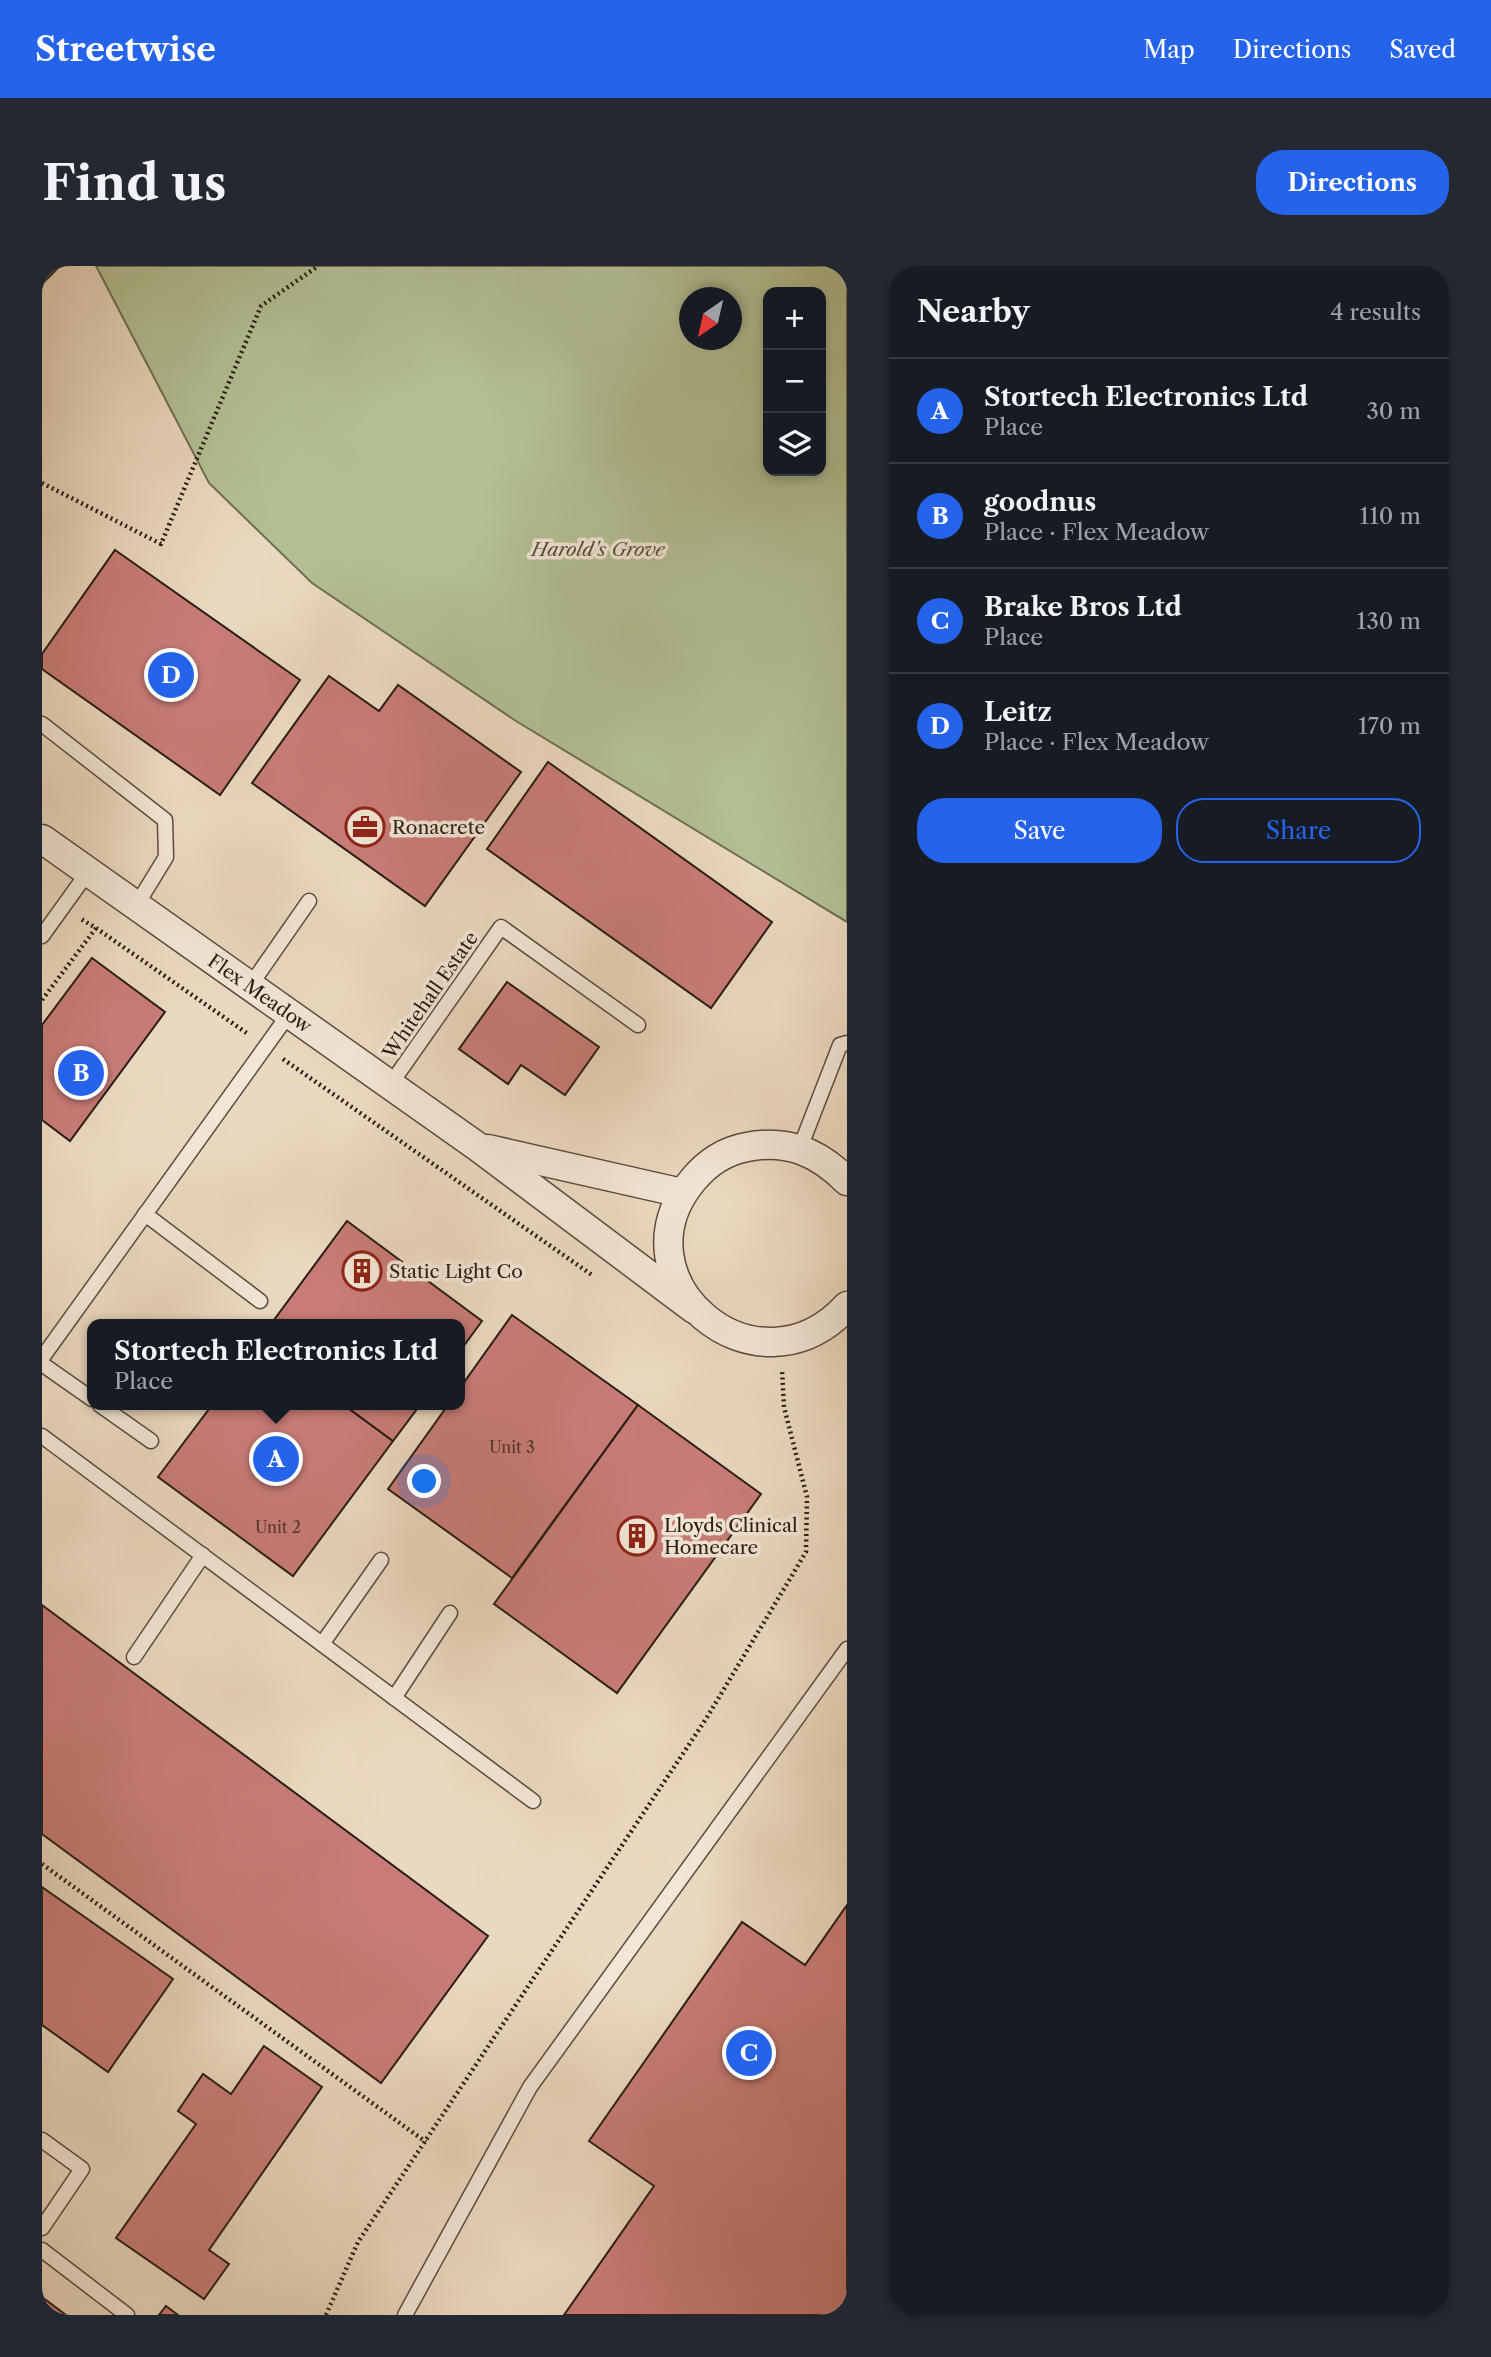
<!DOCTYPE html>
<meta charset="utf-8">
<style>
:root{--surface:#171b24;--page:#242831;--text:#f1f3f6;--muted:#9ea1a6;--line:#363941;--accent:#2563eb}
body{margin:0;font-family:"Libre Caslon Text",serif;background:var(--page);color:var(--text)}
.controls{position:absolute;right:21px;top:21px;display:grid;overflow:hidden;border-radius:14px;box-shadow:0 4px 10px #0003}
.controls button{width:63px;height:63px;display:grid;place-items:center;padding:0;border:0;border-bottom:2px solid var(--line);background:var(--surface);color:var(--text);font:35px sans-serif}
.compass{position:absolute;left:637px;top:21px;width:63px;height:63px;border-radius:50%;background:var(--surface);box-shadow:0 4px 10px #0003;rotate:214deg}
.you{position:absolute;left:383px;top:1216px;width:24px;height:24px;margin:-18px;border:5px solid #fff;border-radius:50%;background:#1a73e8;box-shadow:0 0 0 10px #1a73e833}
.badge{display:grid;place-items:center;width:46px;height:46px;border-radius:50%;background:var(--accent);color:#fff;font-size:23px;font-weight:700}
.pin{position:absolute;translate:-50% -50%;border:4px solid #fff;box-shadow:0 2px 7px #0006}
.popup{position:absolute;left:45px;top:1053px;width:378px;height:91px;box-sizing:border-box;display:grid;place-content:center;border-radius:14px;background:var(--surface);filter:drop-shadow(0 2px 5px #0005);font-size:23px;white-space:nowrap;color:var(--muted)}
.popup b{font-size:26px;color:var(--text)}
.popup::after{content:'';position:absolute;left:50%;top:100%;margin-left:-14px;border:14px solid transparent;border-top-color:var(--surface)}
.list{margin:0;padding:0;list-style:none}
h2{display:flex;justify-content:space-between;align-items:center;height:91px;margin:0;padding:0 28px;font-size:30px}
h2 small{font-size:23px;font-weight:400;color:var(--muted)}
.list li{display:grid;grid-template-columns:46px 1fr auto;gap:21px;align-items:center;box-sizing:border-box;height:105px;padding:0 28px;border-top:2px solid var(--line)}
.list b{display:block;font-size:26px;white-space:nowrap}
.list p{margin:0;font-size:23px;white-space:nowrap;color:var(--muted)}
.list em{font-size:23px;font-style:normal;color:var(--muted)}
.actions{display:flex;gap:14px;padding:21px 28px}
.actions a{flex:1;padding:16px 0;border:2px solid var(--accent);border-radius:28px;text-align:center;font-size:24px;color:var(--accent)}
.actions .main{background:var(--accent);color:#fff}
.icon{flex:none;width:38px;height:38px;fill:none;stroke:currentColor;stroke-width:2;stroke-linecap:round;stroke-linejoin:round}
.map{position:relative;flex:none;width:805px;height:2049px;overflow:hidden;border-radius:28px}
header{display:flex;align-items:center;gap:42px;box-sizing:border-box;height:98px;padding:0 35px;background:var(--accent);color:#fff}
header strong{font-size:33px}
nav{display:flex;gap:38px;margin-inline-start:auto;font-size:24px}
.intro{display:flex;align-items:center;justify-content:space-between;box-sizing:border-box;height:168px;padding:0 42px}
h1{margin:0;font-size:49px}
.button{padding:18px 32px;border-radius:28px;background:var(--accent);color:#fff;font-size:24px;font-weight:700}
main{display:flex;gap:42px;padding:0 42px}
aside{flex:1;background:var(--surface);border-radius:28px;box-shadow:0 4px 10px #0003}
.map>svg:first-child{display:block}
.green{fill:#b3c095;stroke:#6e6e54;stroke-width:2;fill-rule:evenodd}
.building{fill:#c97c77;stroke:#281d14;stroke-width:2}
.lines{fill:none;stroke-linecap:round;stroke-linejoin:round}
.lane-casing{stroke:#594c3f;stroke-width:17}
.street-casing{stroke:#594c3f;stroke-width:31}
.path{stroke:#281d14;stroke-width:4.5;stroke-dasharray:2 3.5;stroke-linecap:butt}
.lane{stroke:#f2e6d5;stroke-width:14}
.street{stroke:#f2e6d5;stroke-width:28}
.labels{text-anchor:middle;stroke-width:7;stroke-linejoin:round;paint-order:stroke}
.number-label{font-size:16px;fill:#50352d}
.park-label{font-size:19px;font-style:italic;fill:#524e3b;stroke:#f2e6d5}
.poi-label{font-size:19px;fill:#281d14;stroke:#f2e6d5;text-anchor:start}
.street-label{font-size:19px;fill:#281d14;stroke:#f2e6d5}
</style>
<header>
<strong>Streetwise</strong>
<nav><a>Map</a><a>Directions</a><a>Saved</a></nav>
</header>
<div class="intro"><h1>Find us</h1><a class="button">Directions</a></div>
<main>
<div class="map">
<svg width="805" height="2049" viewBox="0 0 805 2049">
<rect width="100%" height="100%" fill="#ebd9bf"/>
<filter id="stains"><feTurbulence type="fractalNoise" baseFrequency=".00286" numOctaves="4"/><feColorMatrix values="0 0 0 0 .2 0 0 0 0 .09 0 0 0 0 .02 0 0 0 .5 -.17"/></filter>
<radialGradient id="worn" r=".72"><stop offset=".6" stop-color="#630" stop-opacity="0"/><stop offset="1" stop-color="#630" stop-opacity=".3"/></radialGradient>
<!-- green -->
<path class="green" d="M54 0H805V656L474 455 270 317 167 217ZM779 26V205H726V26ZM648 32H690V74H648Z"/>
<!-- building -->
<g class="building">
<polygon points="0,0 18,0 0,18"/>
<polygon points="73,284 258,414 178,529 0,403 0,388"/>
<polygon points="287,410 337,445 356,419 479,506 383,640 210,517"/>
<polygon points="506,496 730,656 669,742 445,583"/>
<polygon points="50,692 123,746 28,875 0,854 0,759"/>
<polygon points="465,716 557,781 523,829 479,799 466,818 417,783"/>
<polygon points="305,955 440,1055 418,1085 418,1058 229,1058"/>
<polygon points="470,1049 596,1139 470,1312 346,1223 406,1139 418,1139 418,1122"/>
<polygon points="170,1139 302,1139 351,1175 251,1310 116,1211"/>
<polygon points="302,1139 378,1139 351,1175"/>
<polygon points="596,1139 719,1228 575,1427 452,1338"/>
<polygon points="0,1339 446,1670 339,1817 0,1568"/>
<polygon points="0,1621 131,1713 66,1806 0,1759"/>
<polygon points="805,1639 805,2049 522,2049 612,1920 547,1875 700,1656 763,1699"/>
<polygon points="222,1780 280,1821 167,1984 187,1998 162,2033 74,1972 154,1858 136,1845 161,1808 189,1828"/>
<polygon points="0,2031 24,2049 0,2049"/>
<polygon points="124,2040 136,2049 117,2049"/>
</g>
<g class="lines">
<!-- lane casing -->
<g class="lane-casing">
<g id="lane">
<polyline points="0,458 123,554 124,591 94,640"/>
<polyline points="0,670 46,606"/>
<polyline points="208,720 267,635"/>
<polyline points="348,819 459,661 596,759"/>
<polyline points="758,882 798,779 805,777"/>
<polyline points="103,948 218,1035"/>
<polyline points="0,1092 247,748"/>
<polyline points="0,1098 50,1133"/>
<polyline points="58,1139 109,1175"/>
<polyline points="0,1170 491,1535"/>
<polyline points="280,1378 339,1294"/>
<polyline points="92,1391 161,1289"/>
<polyline points="352,1432 408,1347"/>
<polyline points="0,1874 40,1903 0,1962"/>
<polyline points="0,1984 85,2049"/>
<polyline points="363,2049 488,1821 805,1383"/>
</g>
</g>
<!-- street casing -->
<g class="street-casing">
<g id="street">
<polyline points="0,573 436,881 652,1043"/>
<polyline points="446,883 640,927"/>
<path d="M805 915C776 886 745 873 705 881 683 885 665 897 651 914 568 1013 714 1139 805 1040"/>
</g>
</g>
<!-- path -->
<g class="path">
<polyline points="0,217 119,278 219,40 276,0"/>
<polyline points="54,662 206,768"/>
<polyline points="0,734 54,662 39,653"/>
<polyline points="241,793 550,1009"/>
<polyline points="0,1598 384,1876"/>
<polyline points="284,2049 316,1976 664,1453 764,1286 765,1231 742,1141 740,1104"/>
</g>
<!-- lane -->
<use href="#lane" class="lane"/>
<!-- street -->
<use href="#street" class="street"/>
</g>
<!-- icons -->
<defs>
<g id="office-ring" transform="scale(2.0125)"><circle r="9.5" fill="#f2e6d5" stroke="#8f2418" stroke-width="1.5"/><path d="M-6-3h4V-5.5h4V-3h4V5H-6ZM-1-4.5V-3h2v-1.5ZM-6 0V1H6V0Z" fill="#8f2418"/></g>
<g id="building-ring" transform="scale(2.0125)"><circle r="9.5" fill="#f2e6d5" stroke="#8f2418" stroke-width="1.5"/><path d="M-4-6H4V6H1V3H-1V6H-4ZM-2.5-4.3h1.7v1.8h-1.7ZM.8-4.3h1.7v1.8H.8ZM-2.5-1h1.7V.8h-1.7ZM.8-1h1.7V.8H.8Z" fill="#8f2418"/></g>
</defs>
<g fill-rule="evenodd">
<use href="#office-ring" x="323" y="561"/>
<use href="#building-ring" x="320" y="1005"/>
<use href="#building-ring" x="595" y="1270"/>
</g>
<g class="labels">
<!-- number labels -->
<g class="number-label">
<text x="470" y="1187">Unit 3</text>
<text x="236" y="1267">Unit 2</text>
</g>
<!-- park labels -->
<g class="park-label">
<text x="556" y="290">Harold's Grove</text>
</g>
<!-- poi labels -->
<g class="poi-label">
<text x="350" y="568">Ronacrete</text>
<text x="347" y="1012">Static Light Co</text>
<text x="622" y="1266">Lloyds Clinical<tspan x="622" dy="22">Homecare</tspan></text>
</g>
<!-- street labels -->
<g class="street-label">
<text transform="translate(218 727) rotate(35)" y="7">Flex Meadow</text>
<text transform="translate(388 729) rotate(-55)" y="7">Whitehall Estate</text>
</g>
</g>
<rect width="100%" height="100%" filter="url(#stains)"/>
<rect width="100%" height="100%" fill="url(#worn)"/>
</svg>
<div class="controls">
<button>+</button>
<button>−</button>
<button><svg class="icon" aria-label="layers" viewBox="0 0 24 24"><path d="M12 4l9 5-9 5-9-5zM3 14l9 5 9-5"/></svg></button>
</div>
<svg class="compass" viewBox="-18 -18 36 36"><path d="M0-13l5 13h-10z" fill="#e53935"/><path d="M0 13l5-13h-10z" fill="#9ea1a6"/></svg>
<div class="you"></div>
<div class="pin badge" style="left:234px;top:1193px">A</div>
<div class="popup"><b>Stortech Electronics Ltd</b>Place</div>
<div class="pin badge" style="left:39px;top:807px">B</div>
<div class="pin badge" style="left:707px;top:1787px">C</div>
<div class="pin badge" style="left:129px;top:409px">D</div>
</div>
<aside>
<h2>Nearby<small>4 results</small></h2>
<ul class="list">
<li><span class="badge">A</span><div><b>Stortech Electronics Ltd</b><p>Place</p></div><em>30 m</em></li>
<li><span class="badge">B</span><div><b>goodnus</b><p>Place · Flex Meadow</p></div><em>110 m</em></li>
<li><span class="badge">C</span><div><b>Brake Bros Ltd</b><p>Place</p></div><em>130 m</em></li>
<li><span class="badge">D</span><div><b>Leitz</b><p>Place · Flex Meadow</p></div><em>170 m</em></li>
</ul>
<div class="actions"><a class="main">Save</a><a>Share</a></div>
</aside>
</main>
